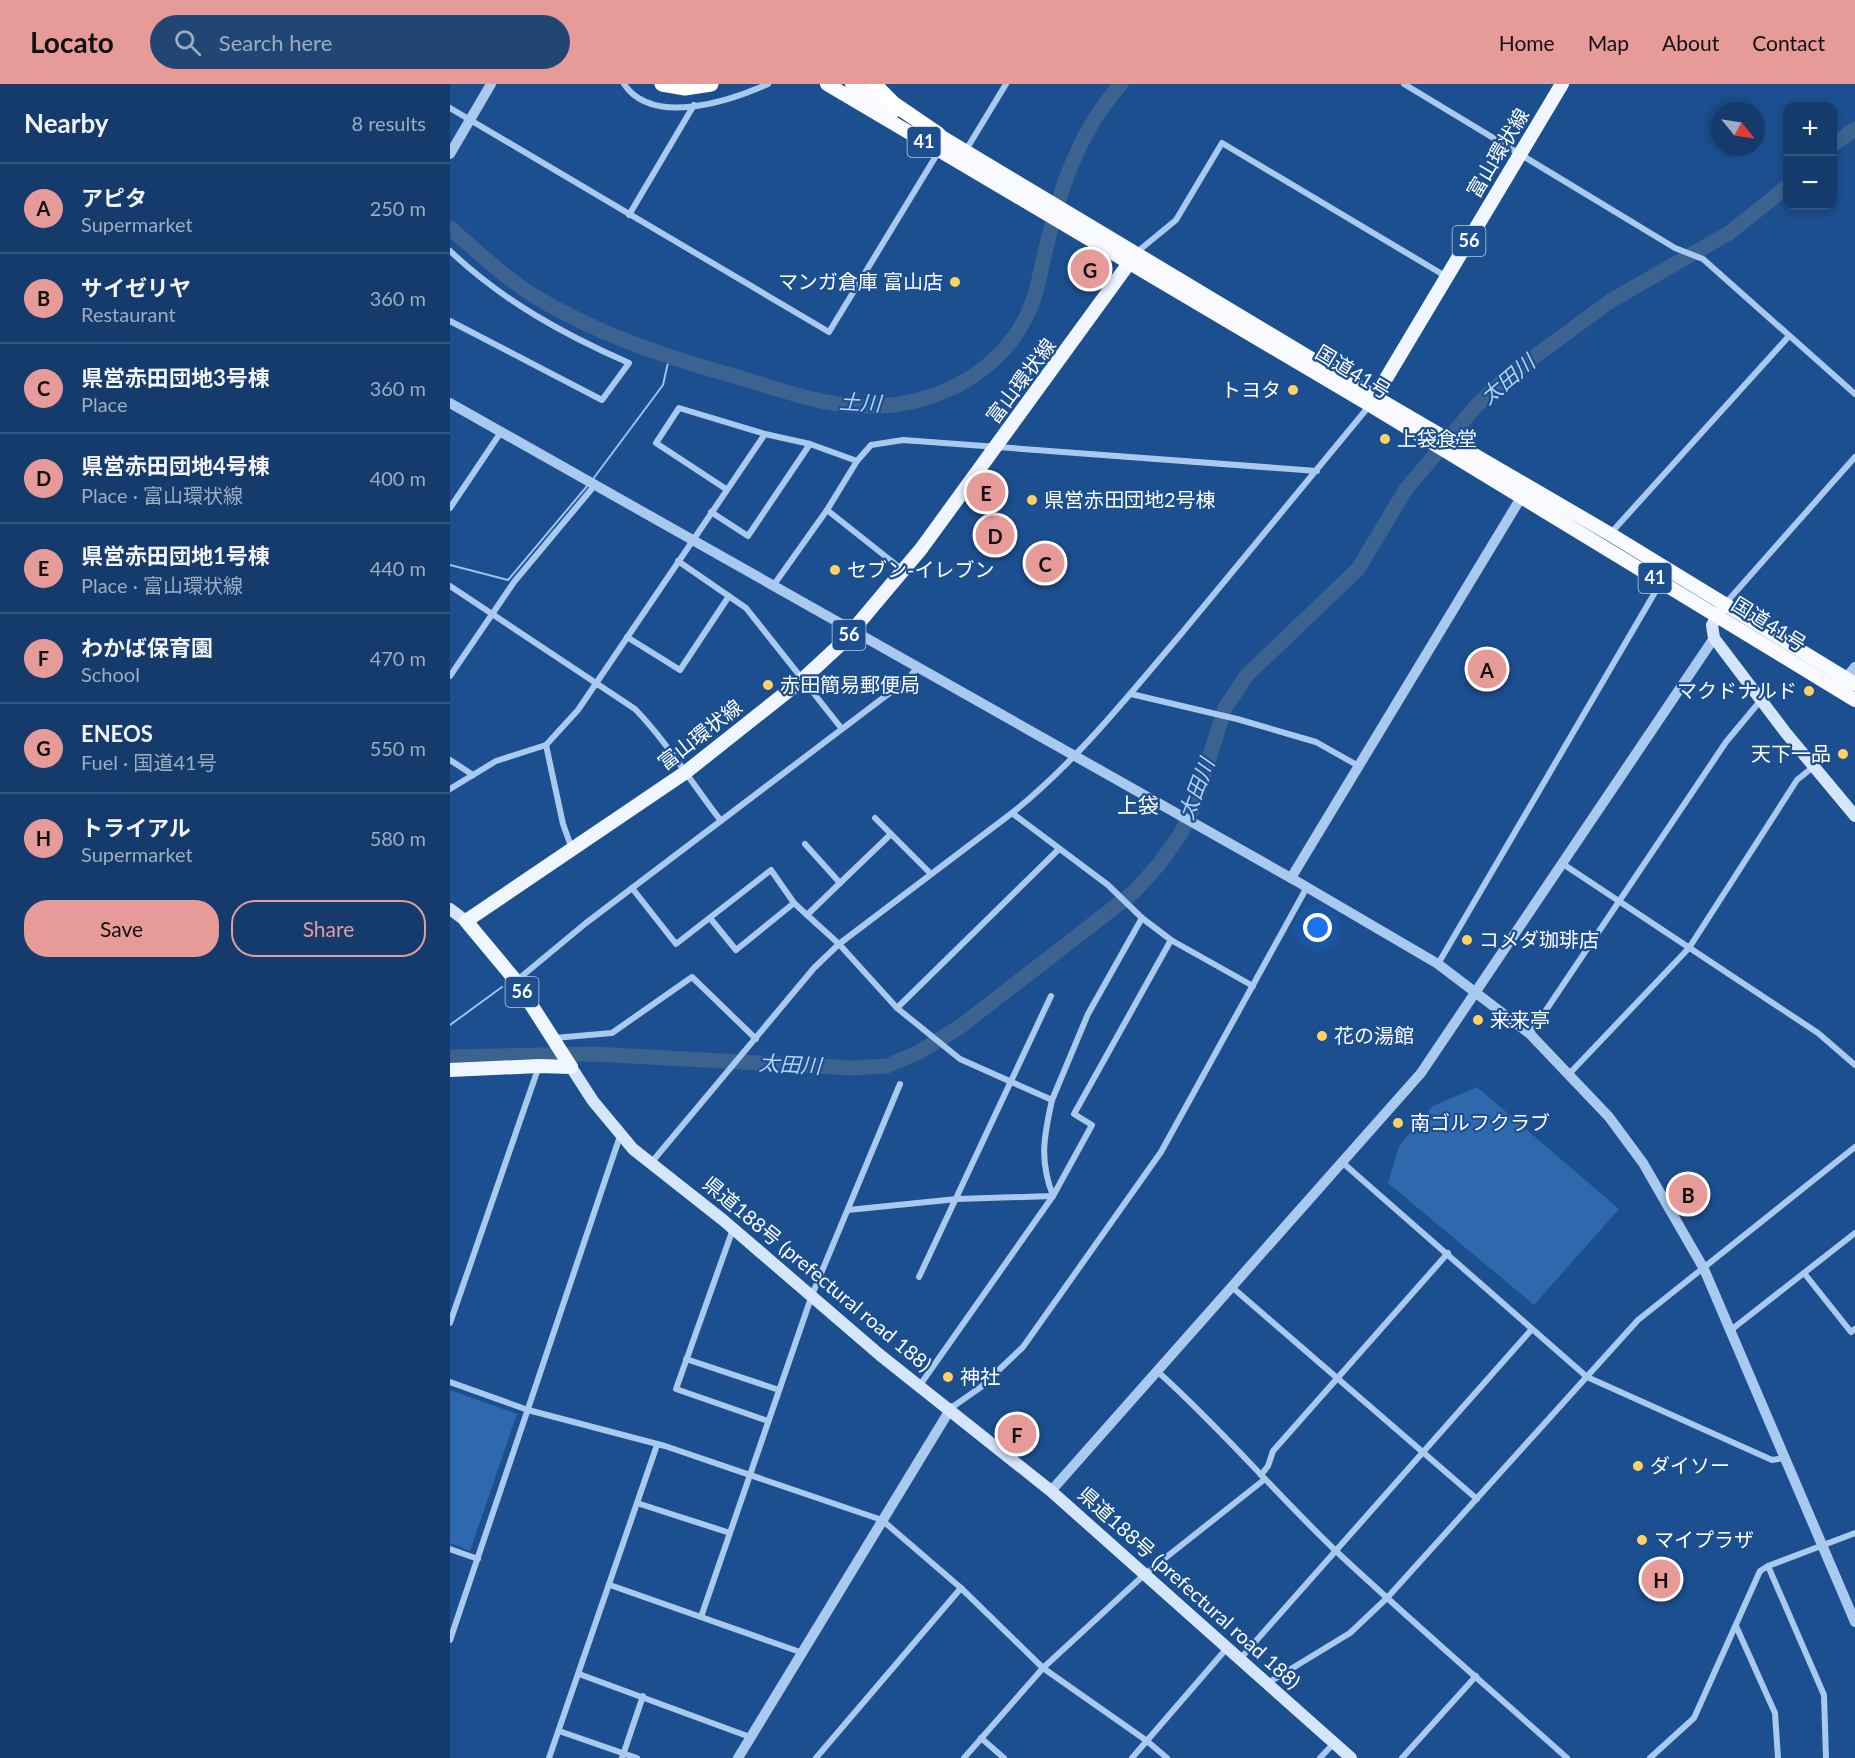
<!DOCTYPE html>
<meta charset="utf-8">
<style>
:root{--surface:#143b6b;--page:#214673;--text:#f1f3f6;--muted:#9dadc1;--line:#33557e;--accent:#e69b98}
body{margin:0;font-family:Lato,"Noto Sans JP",sans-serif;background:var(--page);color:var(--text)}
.controls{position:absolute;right:18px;top:18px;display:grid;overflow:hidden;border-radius:12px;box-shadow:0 3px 9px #0003}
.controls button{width:54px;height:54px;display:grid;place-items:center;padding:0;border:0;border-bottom:2px solid var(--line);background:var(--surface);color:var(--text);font:30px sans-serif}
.compass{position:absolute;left:1261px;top:18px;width:54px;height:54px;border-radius:50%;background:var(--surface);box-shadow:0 3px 9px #0003;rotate:120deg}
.you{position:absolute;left:868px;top:844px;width:21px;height:21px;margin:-15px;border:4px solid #fff;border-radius:50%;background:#1a73e8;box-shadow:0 0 0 9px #1a73e833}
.badge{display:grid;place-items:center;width:39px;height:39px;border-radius:50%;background:var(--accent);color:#111;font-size:20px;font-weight:700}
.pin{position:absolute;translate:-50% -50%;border:3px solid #fff;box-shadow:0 2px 6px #0006}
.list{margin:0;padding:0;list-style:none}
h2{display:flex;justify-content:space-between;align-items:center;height:78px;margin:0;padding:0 24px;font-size:26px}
h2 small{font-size:20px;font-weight:400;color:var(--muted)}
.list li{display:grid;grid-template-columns:39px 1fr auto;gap:18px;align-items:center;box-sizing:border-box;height:90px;padding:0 24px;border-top:2px solid var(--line)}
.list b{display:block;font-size:22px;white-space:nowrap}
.list p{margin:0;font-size:20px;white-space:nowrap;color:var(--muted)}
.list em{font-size:20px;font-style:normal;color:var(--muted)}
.actions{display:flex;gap:12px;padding:18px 24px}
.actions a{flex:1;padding:14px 0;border:2px solid var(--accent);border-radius:24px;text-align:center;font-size:21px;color:var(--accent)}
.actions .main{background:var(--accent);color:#111}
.icon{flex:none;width:33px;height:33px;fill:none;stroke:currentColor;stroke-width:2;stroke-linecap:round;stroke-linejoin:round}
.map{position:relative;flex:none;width:1405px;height:1674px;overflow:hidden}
header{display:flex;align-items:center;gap:36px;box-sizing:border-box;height:84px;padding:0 30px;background:var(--accent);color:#111}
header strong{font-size:28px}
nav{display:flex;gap:33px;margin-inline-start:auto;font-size:21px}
.search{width:420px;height:54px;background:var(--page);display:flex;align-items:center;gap:15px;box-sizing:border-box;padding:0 21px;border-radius:33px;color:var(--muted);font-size:22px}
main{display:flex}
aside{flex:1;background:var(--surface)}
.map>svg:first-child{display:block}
.green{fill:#2e69ad}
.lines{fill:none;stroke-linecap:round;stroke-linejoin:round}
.stream{stroke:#9cc4f0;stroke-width:2}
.river{stroke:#3c6290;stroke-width:15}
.minor{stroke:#a9c9ee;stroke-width:6}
.tertiary{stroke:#a9c9ee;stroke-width:10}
.secondary{stroke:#d6e6fa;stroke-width:12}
.primary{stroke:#f0f6ff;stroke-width:14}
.trunk{stroke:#f8faff;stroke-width:14}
.motorway{stroke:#fff;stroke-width:15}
.poi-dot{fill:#ffd166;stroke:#1b4f8f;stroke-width:2}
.labels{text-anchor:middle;stroke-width:4.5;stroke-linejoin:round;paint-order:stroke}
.shield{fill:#1b4f8f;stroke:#bbcadd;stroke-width:1.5}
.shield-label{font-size:18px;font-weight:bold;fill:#fff}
.street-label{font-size:20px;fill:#fff;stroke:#1b4f8f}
.poi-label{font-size:20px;fill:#fff;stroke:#1b4f8f;text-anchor:start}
.water-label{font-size:21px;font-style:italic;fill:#b5d3f5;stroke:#1b4f8f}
.neighbourhood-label{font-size:21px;fill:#fff;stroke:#1b4f8f}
</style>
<header>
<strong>Locato</strong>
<div class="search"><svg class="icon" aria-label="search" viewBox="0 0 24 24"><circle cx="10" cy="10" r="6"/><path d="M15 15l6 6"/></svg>Search here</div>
<nav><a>Home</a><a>Map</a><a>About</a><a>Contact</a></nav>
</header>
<main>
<aside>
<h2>Nearby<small>8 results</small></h2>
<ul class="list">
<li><span class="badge">A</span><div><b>アピタ</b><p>Supermarket</p></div><em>250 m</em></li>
<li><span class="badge">B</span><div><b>サイゼリヤ</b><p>Restaurant</p></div><em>360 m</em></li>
<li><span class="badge">C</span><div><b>県営赤田団地3号棟</b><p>Place</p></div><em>360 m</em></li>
<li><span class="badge">D</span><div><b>県営赤田団地4号棟</b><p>Place · 富山環状線</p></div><em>400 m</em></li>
<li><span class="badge">E</span><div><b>県営赤田団地1号棟</b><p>Place · 富山環状線</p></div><em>440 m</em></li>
<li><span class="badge">F</span><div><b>わかば保育園</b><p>School</p></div><em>470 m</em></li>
<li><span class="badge">G</span><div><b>ENEOS</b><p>Fuel · 国道41号</p></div><em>550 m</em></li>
<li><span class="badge">H</span><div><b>トライアル</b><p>Supermarket</p></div><em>580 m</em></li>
</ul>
<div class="actions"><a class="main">Save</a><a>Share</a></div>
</aside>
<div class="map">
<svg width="1405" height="1674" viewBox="0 0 1405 1674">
<rect width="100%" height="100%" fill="#1b4f8f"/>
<!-- green -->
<g class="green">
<polygon points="1027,1003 1169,1125 1084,1221 938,1099 949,1062 983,1022"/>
<polygon points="0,1306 67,1330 20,1467 0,1459"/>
</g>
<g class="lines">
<!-- stream -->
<g class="stream">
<polyline points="143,395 213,301 219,274"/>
<polyline points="0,481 58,496 138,401"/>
<polyline points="0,941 52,903"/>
</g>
<!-- river -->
<g class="river">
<polyline points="1382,61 1405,45"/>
<path d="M0 144C29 169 56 195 89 215 150 251 216 273 284 292 323 303 366 320 408 322 468 325 528 302 564 253 587 221 588 196 597 160 611 101 630 46 671 0"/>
<polyline points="0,973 144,970 402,984 437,982 469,968 511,942 684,808 710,779 730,751 743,725 775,624 797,591 908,485 956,405 1027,321 1058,292 1162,216 1279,149 1338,102"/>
</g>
<!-- minor -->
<g class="minor">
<path d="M174 0C203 43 280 17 318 0"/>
<polyline points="954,0 1225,164 1253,175 1405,310"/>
<polyline points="0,24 379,248 489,67"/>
<polyline points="516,66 556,0"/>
<polyline points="179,131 244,21"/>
<path d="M0 167C53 217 113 250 179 279L152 316 0 237"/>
<polyline points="687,168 726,136 772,59 997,193"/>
<polyline points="407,377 377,426 454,487"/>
<polyline points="276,405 206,359 229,324 315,350"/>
<polyline points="0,424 51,348"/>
<polyline points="261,428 298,452 360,360"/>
<polyline points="1160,450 1339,252"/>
<polyline points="228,477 296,524 392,645"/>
<path d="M0 502 185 625C218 659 242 700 271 737"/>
<polyline points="323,502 377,426"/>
<polyline points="1275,520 1405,373"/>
<polyline points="177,553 230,586 279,512"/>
<polyline points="0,592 64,498 145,401"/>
<polyline points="681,610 787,635 866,658 907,681"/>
<polyline points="96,661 113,740 122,765"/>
<polyline points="0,676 23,691"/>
<polyline points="0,705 46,677 96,661 128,626 315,350 360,360 407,377 421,361 453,356 867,387"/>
<polyline points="425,734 481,790"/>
<polyline points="1113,780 1368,949 1405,981"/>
<polyline points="390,799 441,750"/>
<polyline points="182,804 226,860 321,786 344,819 286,866 260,834"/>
<polyline points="344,819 357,831 390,799 355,760"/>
<polyline points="357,831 389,860 447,924 510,975 602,1016 638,930 692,834 658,801 562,729"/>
<polyline points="692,834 721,856 803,902"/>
<polyline points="988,880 1211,498"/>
<polyline points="66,897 136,839 458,595 467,584"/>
<polyline points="447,924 609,765"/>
<polyline points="1080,950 1276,658 1311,616"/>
<polyline points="104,954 162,949 242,893 306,955"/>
<polyline points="1120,989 1239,864 1347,696 1363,683"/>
<path d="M201 1079 364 884 389 860 562 729C626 678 678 612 731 550 794 474 857 398 920 321"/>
<polyline points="893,1079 1137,1293 1322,1376 1334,1374"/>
<path d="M398 1126 507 1115 603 1112C589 1076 594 1052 602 1016"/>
<polyline points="283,1145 226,1305 318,1337"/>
<polyline points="1354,1189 1401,1248 1405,1245"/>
<polyline points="469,1193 601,912"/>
<polyline points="783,1204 1027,1415"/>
<polyline points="0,1239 89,982"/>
<polyline points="1281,1246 1405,1149"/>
<polyline points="236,1275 329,1306"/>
<path d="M707 1287C771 1344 825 1409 887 1468 962 1538 1040 1605 1117 1674"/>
<polyline points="0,1298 78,1326 215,1362 432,1436 511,1504 593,1584 697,1657 717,1674"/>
<polyline points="470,1301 603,1112 642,1041 624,1030 721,856"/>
<polyline points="501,1324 531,1303 573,1263 711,1068 857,803"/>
<polyline points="811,1391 818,1382 823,1367 998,1169"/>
<polyline points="187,1419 280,1449"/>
<polyline points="0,1465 28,1475"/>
<polyline points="1318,1482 1374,1611 1376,1674"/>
<polyline points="160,1501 350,1568"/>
<polyline points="251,1533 362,1211 450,1000"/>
<polyline points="1286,1542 1325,1629 1328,1674"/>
<polyline points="0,1556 170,1052"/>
<polyline points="790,1575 1082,1245"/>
<polyline points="129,1590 300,1653"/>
<polyline points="818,1599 900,1549 937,1514 1188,1236 1405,1063"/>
<polyline points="109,1647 187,1674"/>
<polyline points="531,1654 554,1674"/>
<polyline points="99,1674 207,1361"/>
<polyline points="172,1674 193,1612"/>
<polyline points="366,1674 511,1504"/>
<polyline points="514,1674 593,1584 695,1490 815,1395"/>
<polyline points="682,1674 777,1564"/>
<polyline points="870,1674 884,1659"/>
<polyline points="952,1674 1026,1592"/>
<polyline points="1200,1674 1244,1634 1310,1487 1318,1482 1405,1449"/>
</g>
<!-- tertiary -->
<g class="tertiary">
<polyline points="0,70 41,0"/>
<polyline points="0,319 848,798 988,880 1080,950 1159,1033 1193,1079 1254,1185 1405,1538"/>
<polyline points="1392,599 1405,583"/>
<polyline points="841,794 1075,407"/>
<polyline points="601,1407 971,989 1264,554"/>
<polyline points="288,1674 501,1324"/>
</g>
<!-- secondary -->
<g class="secondary">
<polyline points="1272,524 1262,541 1264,554 1336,649 1405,732"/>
<polyline points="0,825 16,837"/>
<polyline points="121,983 143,1017 183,1065 273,1136 430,1271 601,1407 901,1674"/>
</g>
<!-- primary -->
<g class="primary">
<polyline points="925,313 1112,0"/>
<polyline points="121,983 66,897 16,837 236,688 352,596 392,559 471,465 685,171"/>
<polyline points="0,986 89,982 121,983"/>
</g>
<!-- trunk -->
<g class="trunk">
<polyline points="377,0 920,321 1405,616"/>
<polyline points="402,0 446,26"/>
<polyline points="480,46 925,313 1160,450 1405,600"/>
</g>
<!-- motorway -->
<g class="motorway">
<polyline points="212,0 235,4 261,0"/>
<polyline points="424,0 444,20 488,50"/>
</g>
</g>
<!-- markers -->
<g class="poi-dot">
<circle cx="505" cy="198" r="6"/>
<circle cx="843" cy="306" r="6"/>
<circle cx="935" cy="355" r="6"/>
<circle cx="582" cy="416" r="6"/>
<circle cx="385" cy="486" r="6"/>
<circle cx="318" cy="601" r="6"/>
<circle cx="1359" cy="607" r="6"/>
<circle cx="1393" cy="670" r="6"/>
<circle cx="1017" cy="856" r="6"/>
<circle cx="1028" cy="936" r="6"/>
<circle cx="872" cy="952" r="6"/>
<circle cx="948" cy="1039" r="6"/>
<circle cx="498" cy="1293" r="6"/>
<circle cx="1188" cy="1382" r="6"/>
<circle cx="1192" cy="1456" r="6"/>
</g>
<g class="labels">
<!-- shield labels -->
<g class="shield">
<rect x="457.5" y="43" width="33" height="30" rx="4.5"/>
<rect x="1002.5" y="142" width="33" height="30" rx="4.5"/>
<rect x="1188.5" y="479" width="33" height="30" rx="4.5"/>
<rect x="382.5" y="536" width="33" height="30" rx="4.5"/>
<rect x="55.5" y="893" width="33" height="30" rx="4.5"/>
</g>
<g class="shield-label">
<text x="474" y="64">41</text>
<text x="1019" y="163">56</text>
<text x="1205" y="500">41</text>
<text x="399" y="557">56</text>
<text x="72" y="914">56</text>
</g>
<!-- street labels -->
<g class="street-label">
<text transform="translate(1048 69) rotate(-59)" y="7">富山環状線</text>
<text transform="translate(903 288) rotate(31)" y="7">国道41号</text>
<text transform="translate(571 297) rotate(-53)" y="7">富山環状線</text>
<text transform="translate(1319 540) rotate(32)" y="7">国道41号</text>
<text transform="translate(250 651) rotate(-38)" y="7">富山環状線</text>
<text transform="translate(367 1190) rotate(40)" y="7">県道188号 (prefectural road 188)</text>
<text transform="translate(739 1504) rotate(42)" y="7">県道188号 (prefectural road 188)</text>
</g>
<!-- poi labels -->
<g class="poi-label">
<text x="493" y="205" text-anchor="end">マンガ倉庫 富山店</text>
<text x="831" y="313" text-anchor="end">トヨタ</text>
<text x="947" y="362">上袋食堂</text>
<text x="594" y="423">県営赤田団地2号棟</text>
<text x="397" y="493">セブン-イレブン</text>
<text x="330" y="608">赤田簡易郵便局</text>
<text x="1347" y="614" text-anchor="end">マクドナルド</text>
<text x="1381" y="677" text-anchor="end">天下一品</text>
<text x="1029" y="863">コメダ珈琲店</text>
<text x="1040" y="943">来来亭</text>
<text x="884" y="959">花の湯館</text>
<text x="960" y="1046">南ゴルフクラブ</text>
<text x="510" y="1300">神社</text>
<text x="1200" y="1389">ダイソー</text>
<text x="1204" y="1463">マイプラザ</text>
</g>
<!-- water labels -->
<g class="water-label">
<text transform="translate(1058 296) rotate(-40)" y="7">太田川</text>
<text transform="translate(410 319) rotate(3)" y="7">土川</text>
<text transform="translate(747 705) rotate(-69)" y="7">太田川</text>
<text transform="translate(340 981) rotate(3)" y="7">太田川</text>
</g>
<!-- neighbourhood labels -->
<g class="neighbourhood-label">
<text x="688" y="729">上袋</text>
</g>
</g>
</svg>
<div class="controls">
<button>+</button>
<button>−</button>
</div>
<svg class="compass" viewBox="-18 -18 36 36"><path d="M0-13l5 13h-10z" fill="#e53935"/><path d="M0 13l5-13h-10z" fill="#9dadc1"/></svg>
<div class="you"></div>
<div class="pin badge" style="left:1037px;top:585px">A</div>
<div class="pin badge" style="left:1238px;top:1110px">B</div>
<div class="pin badge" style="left:595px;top:479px">C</div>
<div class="pin badge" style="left:545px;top:451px">D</div>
<div class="pin badge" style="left:536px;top:408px">E</div>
<div class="pin badge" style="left:567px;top:1350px">F</div>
<div class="pin badge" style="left:640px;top:185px">G</div>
<div class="pin badge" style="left:1211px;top:1495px">H</div>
</div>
</main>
